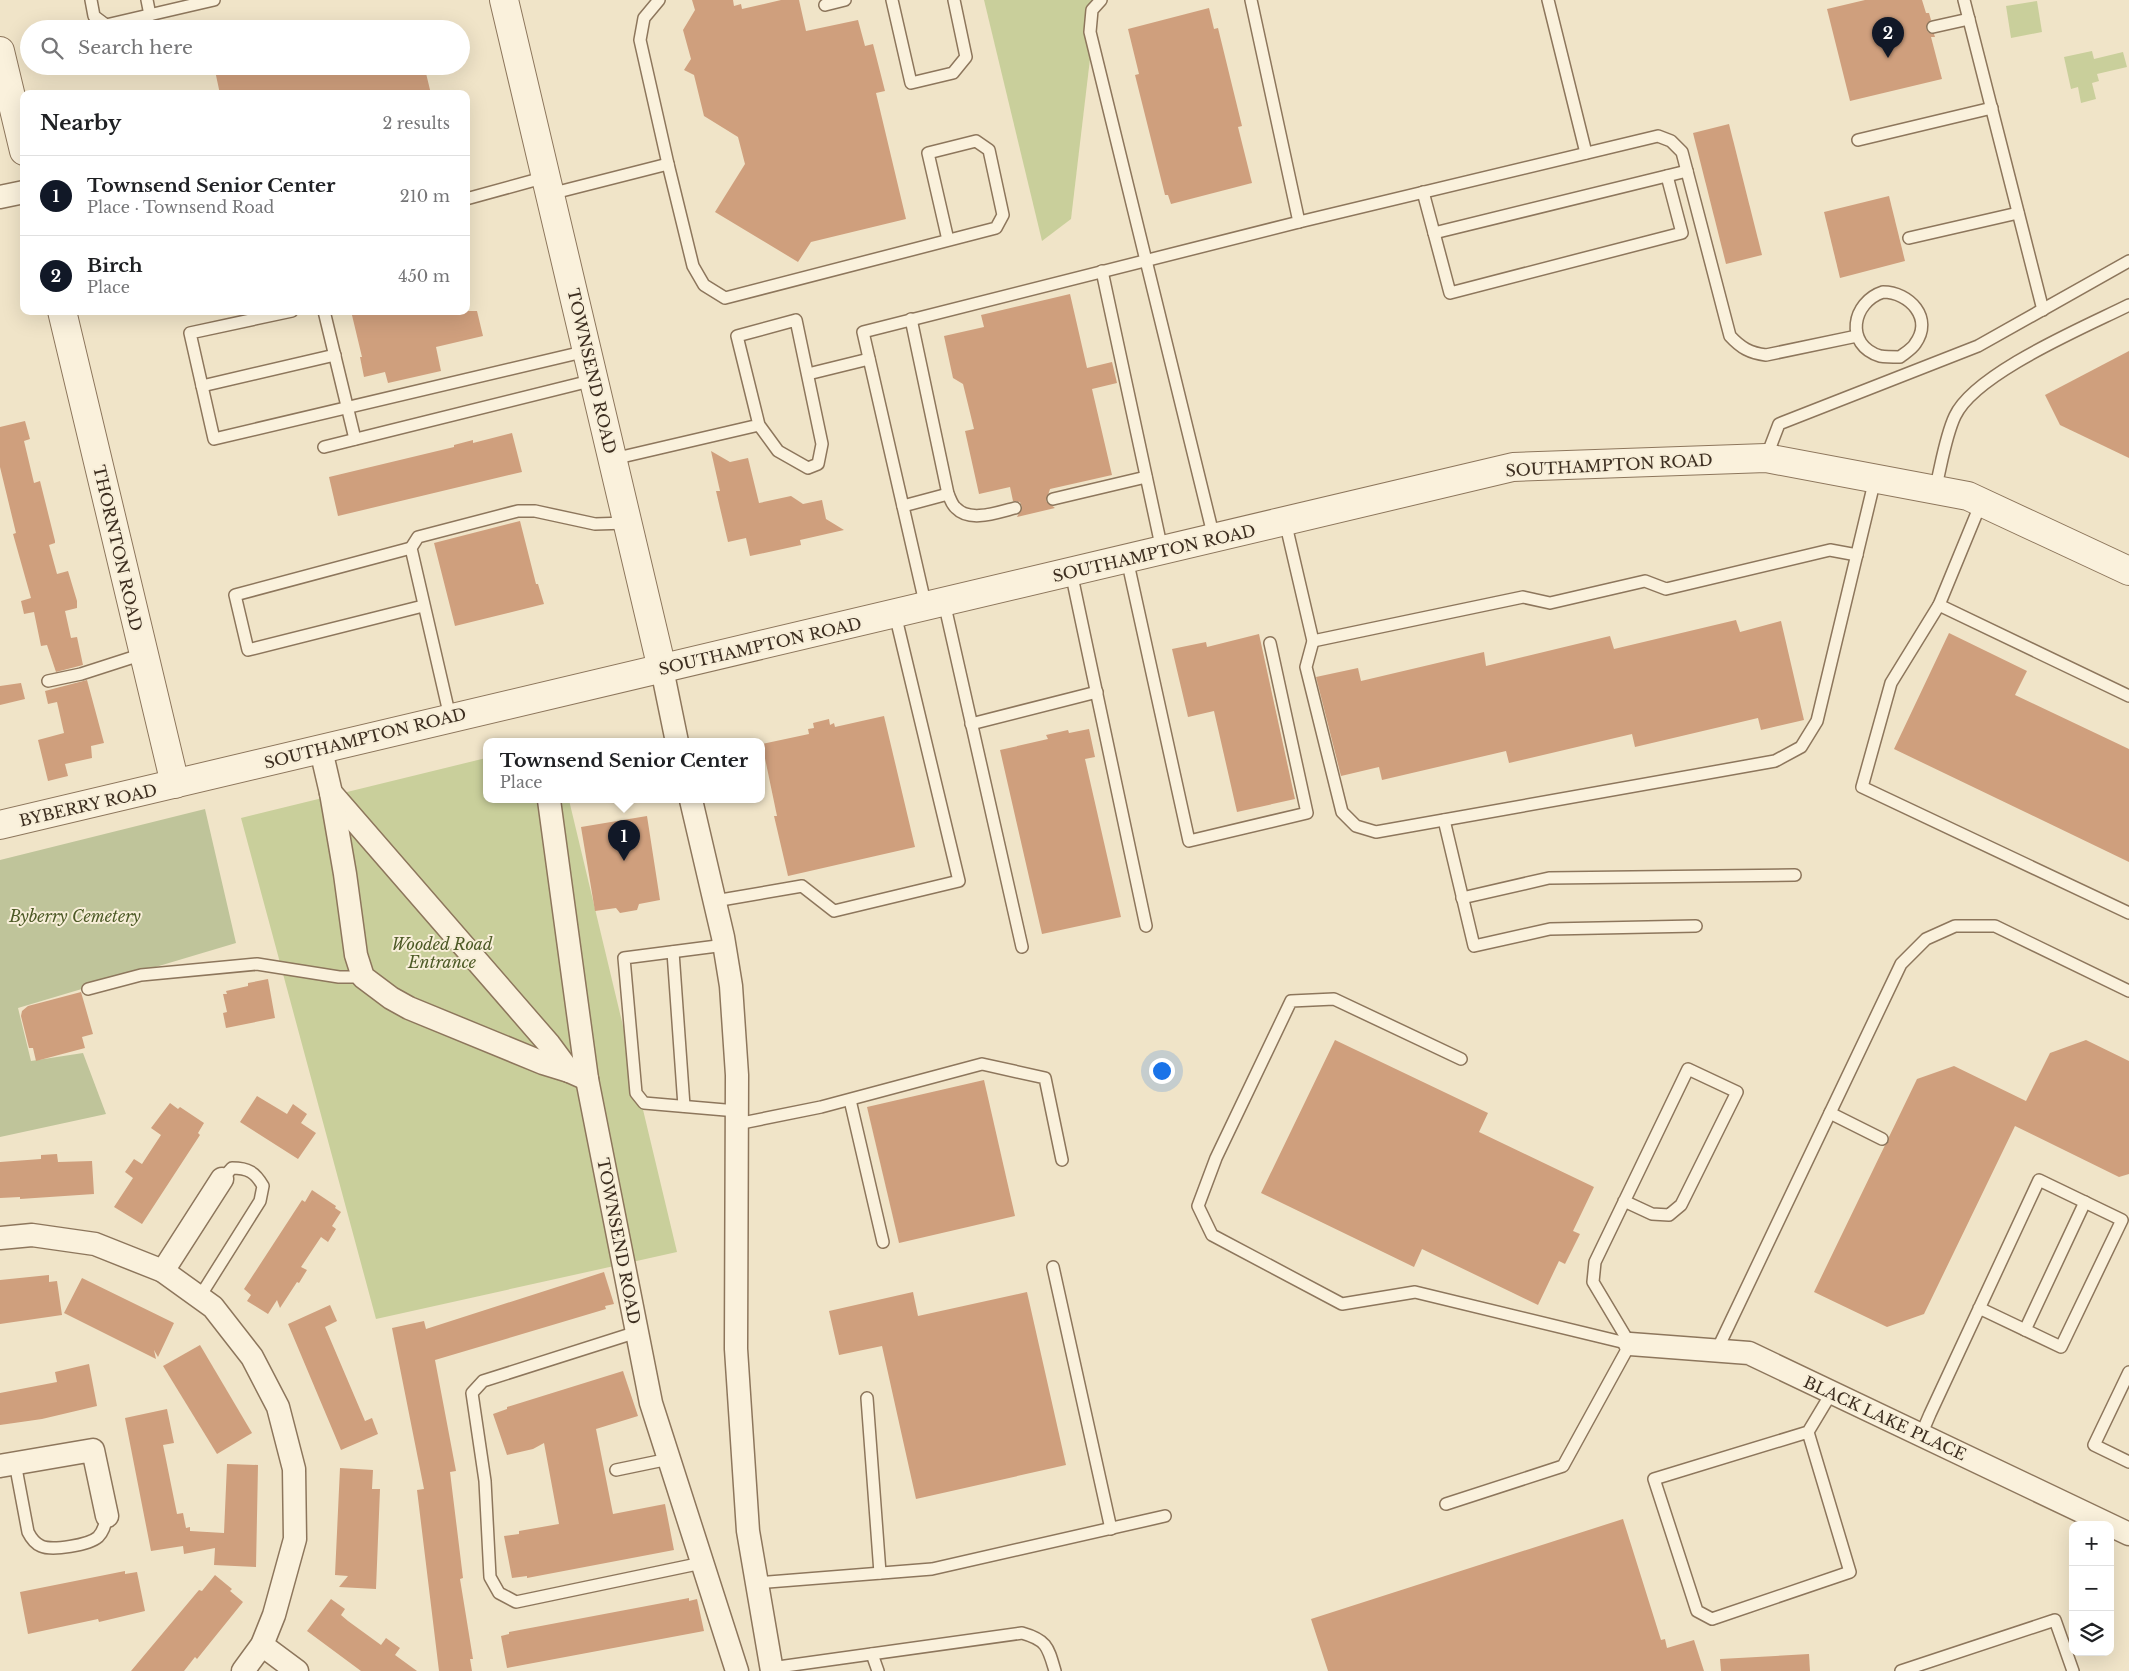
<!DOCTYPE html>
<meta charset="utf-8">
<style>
:root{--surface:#fff;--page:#f2f2f2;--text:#202124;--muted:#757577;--line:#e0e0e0;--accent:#111827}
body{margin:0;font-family:"Libre Baskerville",serif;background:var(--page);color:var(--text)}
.controls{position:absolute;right:15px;bottom:15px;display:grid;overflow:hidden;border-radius:10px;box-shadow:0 5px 20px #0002}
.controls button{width:45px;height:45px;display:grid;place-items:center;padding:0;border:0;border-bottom:1px solid var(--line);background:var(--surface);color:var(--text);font:25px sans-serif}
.you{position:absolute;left:1161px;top:1070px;width:18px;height:18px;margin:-12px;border:4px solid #fff;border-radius:50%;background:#1a73e8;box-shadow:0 0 0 8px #1a73e833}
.badge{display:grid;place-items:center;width:32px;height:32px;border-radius:50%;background:var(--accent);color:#fff;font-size:16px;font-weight:700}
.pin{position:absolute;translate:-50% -41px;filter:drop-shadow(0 1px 2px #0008)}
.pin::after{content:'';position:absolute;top:26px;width:18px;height:15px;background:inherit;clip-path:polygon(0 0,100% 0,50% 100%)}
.popup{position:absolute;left:483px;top:738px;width:282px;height:65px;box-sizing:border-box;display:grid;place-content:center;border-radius:10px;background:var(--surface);filter:drop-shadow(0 1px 4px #0005);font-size:16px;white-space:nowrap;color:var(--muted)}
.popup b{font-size:19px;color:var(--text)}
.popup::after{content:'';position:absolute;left:50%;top:100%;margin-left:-10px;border:10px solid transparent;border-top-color:var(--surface)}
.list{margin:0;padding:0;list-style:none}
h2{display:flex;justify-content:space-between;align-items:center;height:65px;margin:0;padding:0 20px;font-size:21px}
h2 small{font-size:16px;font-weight:400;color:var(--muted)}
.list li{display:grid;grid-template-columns:32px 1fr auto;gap:15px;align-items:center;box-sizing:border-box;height:80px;padding:0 20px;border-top:1px solid var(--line)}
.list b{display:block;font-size:19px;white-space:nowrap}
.list p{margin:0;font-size:16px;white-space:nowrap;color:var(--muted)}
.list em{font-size:16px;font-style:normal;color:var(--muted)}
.icon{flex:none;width:28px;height:28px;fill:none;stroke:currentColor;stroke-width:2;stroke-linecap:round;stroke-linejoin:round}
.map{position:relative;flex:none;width:2129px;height:1671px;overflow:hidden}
.search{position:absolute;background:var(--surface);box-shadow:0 5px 20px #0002;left:20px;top:20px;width:450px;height:55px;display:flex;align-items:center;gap:12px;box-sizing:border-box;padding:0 18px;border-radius:28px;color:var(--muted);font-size:19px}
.panel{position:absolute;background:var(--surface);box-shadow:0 5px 20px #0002;left:20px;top:90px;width:450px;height:225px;border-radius:10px}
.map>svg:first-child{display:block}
.green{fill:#c9cf9b}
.cemetery{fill:#bfc49a}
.building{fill:#cf9f7d}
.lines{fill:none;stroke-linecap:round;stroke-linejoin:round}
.service-casing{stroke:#8d765c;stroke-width:14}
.minor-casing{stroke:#8d765c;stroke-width:25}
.tertiary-casing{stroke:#8d765c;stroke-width:30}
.service{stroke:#faf1dc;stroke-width:11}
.minor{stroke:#faf1dc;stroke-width:22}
.tertiary{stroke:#faf1dc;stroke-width:28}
.labels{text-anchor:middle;stroke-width:4;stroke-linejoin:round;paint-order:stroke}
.street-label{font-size:16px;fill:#3d2e20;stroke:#f7eed8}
.park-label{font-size:16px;font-style:italic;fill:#4d5a26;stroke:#f7eed8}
</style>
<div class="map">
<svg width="2129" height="1671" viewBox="0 0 2129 1671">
<rect width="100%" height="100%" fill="#f0e4c8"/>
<!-- green -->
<g class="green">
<polygon points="984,0 1097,0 1071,219 1042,241"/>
<polygon points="2037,1 2042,32 2011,38 2006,6"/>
<polygon points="2092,51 2094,59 2123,52 2127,67 2097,74 2099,81 2092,83 2096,99 2081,103 2078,87 2071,89 2064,57"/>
<polygon points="486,758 486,800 569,800 677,1252 376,1319 241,818"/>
</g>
<!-- cemetery -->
<polygon class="cemetery" points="205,809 236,943 18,1008 31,1061 83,1053 106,1114 0,1137 0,860"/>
<!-- building -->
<g class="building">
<polygon points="692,0 733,0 734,6 741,4 742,9 781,0 799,0 806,31 858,20 865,46 873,44 885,91 876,93 906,219 811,242 798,262 715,212 745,164 738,137 704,116 694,75 684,70 691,59 683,30 695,10"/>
<polygon points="1865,0 1922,0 1926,13 1929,13 1931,20 1926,28 1928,32 1934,34 1935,37 1931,37 1942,79 1850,101 1827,9"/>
<polygon points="1209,8 1214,29 1218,28 1242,126 1238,127 1252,183 1171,204 1168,195 1165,195 1135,75 1139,74 1128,29"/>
<polygon points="214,66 398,66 400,75 425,69 431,94 220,94"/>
<polygon points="1729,124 1762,255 1726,264 1693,133"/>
<polygon points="1889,196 1905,261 1840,278 1824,212"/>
<polygon points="1070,294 1087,368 1112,362 1117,383 1092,389 1112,475 1050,489 1046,501 1055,508 1017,517 1022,507 1020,502 1013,501 1010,487 979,494 965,431 974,429 963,384 953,378 944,336 984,327 981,315"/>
<polygon points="351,311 477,311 483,336 436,347 441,371 388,383 385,372 364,377 360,357 362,357"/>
<polygon points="2129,351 2129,458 2060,425 2045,395"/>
<polygon points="25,421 30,439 24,441 34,483 40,481 55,541 55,543 49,545 57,574 68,571 77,601 77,608 65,611 71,638 77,637 83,665 56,672 47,645 41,646 34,612 24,614 21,601 31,598 13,534 16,533 0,467 0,427"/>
<polygon points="512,433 522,472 338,516 329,477 454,447 454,445 473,440 473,443"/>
<polygon points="711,451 730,462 748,458 759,503 791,496 803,504 822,500 826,519 844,530 800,540 801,545 750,556 746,538 728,542 716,491 720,491"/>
<polygon points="520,521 536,584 538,584 544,604 455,626 434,543"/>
<polygon points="1736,620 1740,632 1781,621 1804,720 1761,730 1758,718 1635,747 1632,734 1509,763 1506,751 1382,780 1379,767 1341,776 1316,677 1358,668 1361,681 1484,652 1486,666 1610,636 1614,649"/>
<polygon points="1949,633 2027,671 2015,695 2129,749 2129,862 1894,749"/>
<polygon points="1259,634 1295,799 1237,812 1214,711 1188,717 1172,649 1206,642 1207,647"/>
<polygon points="87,680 104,743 91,746 92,758 65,764 68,776 48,781 38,740 64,733 57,702 48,704 45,691"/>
<polygon points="21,683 25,699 0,705 0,686"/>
<polygon points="884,716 915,847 788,876 774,816 777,816 762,744 809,734 808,729 814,728 813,723 829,719 830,725 834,723 835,727"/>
<polygon points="1089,729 1095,757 1085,759 1121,917 1042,934 1000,750 1048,739 1046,735 1068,730 1069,733"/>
<polygon points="647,816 660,900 639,904 637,910 620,913 616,908 595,911 581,827"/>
<polygon points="268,979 275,1018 226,1028 223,1013 227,1012 223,994 227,994 226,991 248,986 248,983"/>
<polygon points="81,992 93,1034 82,1037 85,1048 36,1061 33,1048 29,1048 21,1016 22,1011 28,1006"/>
<polygon points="1335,1040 1488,1113 1479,1132 1594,1187 1573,1231 1580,1234 1565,1264 1559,1261 1538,1305 1422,1249 1414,1267 1261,1193"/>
<polygon points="2086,1040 2129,1061 2129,1174 2119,1177 2015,1126 1924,1314 1887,1327 1814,1292 1917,1079 1954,1066 2026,1101 2050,1053"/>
<polygon points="984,1080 1015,1216 899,1243 867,1107"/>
<polygon points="257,1096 287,1114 293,1104 307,1114 301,1123 316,1133 298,1159 240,1122"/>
<polygon points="170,1103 178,1109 180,1107 204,1123 198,1133 200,1135 142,1224 114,1207 133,1178 125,1172 134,1159 142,1164 161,1135 151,1128"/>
<polygon points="57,1154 58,1162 92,1161 94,1194 20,1199 20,1197 0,1198 0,1162 41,1159 41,1155"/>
<polygon points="312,1190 336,1206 335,1208 341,1212 332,1226 336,1229 328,1242 321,1237 301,1267 307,1270 299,1283 297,1282 280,1308 277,1300 268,1314 247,1301 251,1295 244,1289 302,1200 305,1202"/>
<polygon points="604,1272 614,1304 605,1306 606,1309 435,1360 456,1471 450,1472 463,1578 460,1579 473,1659 470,1659 472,1671 439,1671 417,1490 424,1489 392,1328 424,1321 426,1329"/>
<polygon points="49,1275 49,1282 57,1281 62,1315 0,1324 0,1280"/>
<polygon points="82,1278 174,1323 158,1357 154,1350 156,1359 64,1313"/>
<polygon points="913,1292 918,1316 1027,1292 1066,1465 916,1499 882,1346 839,1355 829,1311"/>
<polygon points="330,1305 337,1321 325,1327 365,1421 372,1418 378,1434 341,1450 288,1324"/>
<polygon points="200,1345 252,1433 217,1454 163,1366"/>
<polygon points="89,1364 97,1406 42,1419 0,1425 0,1393 57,1382 55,1372"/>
<polygon points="623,1371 638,1416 596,1429 613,1514 665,1504 674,1550 527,1578 527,1576 512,1578 504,1536 519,1534 519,1531 559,1524 544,1443 533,1449 507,1455 493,1414 507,1409 507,1407"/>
<polygon points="167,1409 174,1443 163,1445 177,1514 183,1513 186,1528 190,1527 190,1531 224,1533 227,1464 258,1465 256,1567 214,1565 215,1548 184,1554 183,1546 151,1551 125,1418"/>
<polygon points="340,1468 373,1470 372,1489 380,1489 376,1589 339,1587 348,1576 335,1575"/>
<polygon points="1623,1519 1661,1640 1665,1639 1667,1648 1694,1640 1704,1671 1328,1671 1311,1619"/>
<polygon points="125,1571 125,1574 137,1572 145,1611 99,1622 98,1619 28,1634 20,1592"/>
<polygon points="215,1575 232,1589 230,1591 243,1602 197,1659 195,1657 184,1671 131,1671 199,1590 202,1591"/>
<polygon points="689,1598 689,1601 697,1599 704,1631 507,1668 501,1636 509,1634 509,1632"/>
<polygon points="331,1599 345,1609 341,1615 348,1621 381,1645 386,1638 400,1648 395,1655 417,1671 361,1671 307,1631"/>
<polygon points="1809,1654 1810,1671 1721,1671 1720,1659"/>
</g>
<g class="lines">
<!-- service casing -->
<g class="service-casing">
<g id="service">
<polyline points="91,0 94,16 106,25 214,0"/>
<polyline points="147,0 150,15"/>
<polyline points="659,0 644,18 640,40 668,164"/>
<polyline points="892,0 911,83 953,73 966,57 954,0"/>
<polyline points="1101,0 1092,10 1090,32 1214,538"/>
<polyline points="1548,0 1586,153"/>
<polyline points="1964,0 2043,310"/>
<polyline points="825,5 845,0"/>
<polyline points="1933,27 1969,19"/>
<polyline points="1858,140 1992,108"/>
<polyline points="1423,192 1434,233 1687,171"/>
<polyline points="550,194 668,164 693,266 704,285 725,298 996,228 1003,215 989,150 976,141 928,153 948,240"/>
<polyline points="466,199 546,177"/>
<path d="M1299 222 1658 136 1671 141 1682 152 1730 336C1741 348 1750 353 1766 355L1857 336"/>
<polyline points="1434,233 1450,293 1682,233 1667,176"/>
<polyline points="1909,238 2018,213"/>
<polyline points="1102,271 1162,550"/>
<path d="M1883 292C1909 292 1934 318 1915 344 1912 349 1905 353 1900 357 1894 357 1886 357 1880 356 1844 345 1852 302 1883 292Z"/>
<polyline points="292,311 190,333 214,439 587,351"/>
<polyline points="324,311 355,439"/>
<path d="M911 319 948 494C950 498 952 505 956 508 970 523 998 512 1015 508"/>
<polyline points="808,374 869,359"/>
<polyline points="202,386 335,355"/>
<polyline points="324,447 594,380"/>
<polyline points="1766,458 1779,424 1978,346 2129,261"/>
<polyline points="613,459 759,425 778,451 808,468 818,464 822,444 796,320 737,336 759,425"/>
<path d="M1935 490C1941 467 1945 437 1955 416 1975 373 2085 327 2129 305"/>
<polyline points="1053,499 1146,477"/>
<polyline points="1981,503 1939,605 1891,683 1862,787 2129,913"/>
<polyline points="903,506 948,494"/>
<polyline points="1285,521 1313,641 1306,667 1342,812 1356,826 1376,832 1775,761 1801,747 1817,721 1875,479"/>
<polyline points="411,548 235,595 248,650 423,606"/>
<polyline points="1127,559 1189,841 1307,813 1270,643"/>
<polyline points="1071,572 1146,926"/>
<polyline points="944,602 1022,947"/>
<polyline points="1939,605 2129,696"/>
<polyline points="926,607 863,332 1299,222 1251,0"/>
<polyline points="1313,641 1523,597 1550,603 1645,581 1666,589 1830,550 1857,555"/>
<polyline points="48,681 81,674 143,654"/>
<polyline points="450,717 411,548 418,537 518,511 535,511 595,524 627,523"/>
<polyline points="971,724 1097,692"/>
<polyline points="1444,820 1474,946 1550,929 1696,926"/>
<polyline points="1462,898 1549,878 1795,875"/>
<polyline points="715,901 802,886 834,911 959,881 895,614"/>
<polyline points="725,945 624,958 636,1093 644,1103 737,1111"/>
<polyline points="673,952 684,1106"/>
<polyline points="88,989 141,975 257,964 339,977 363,977"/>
<polyline points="1461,1059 1334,999 1291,1001 1216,1158 1198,1206 1212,1235 1342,1304 1415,1292 1630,1344"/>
<polyline points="850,1100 883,1242"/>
<polyline points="1830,1113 1882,1139"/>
<polyline points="737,1124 821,1107 982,1064 1045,1078 1062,1160"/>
<polyline points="1624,1201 1652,1214 1669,1215 1681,1205 1737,1092 1688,1069 1595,1262 1593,1282 1630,1344"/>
<polyline points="1053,1267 1111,1529"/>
<path d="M199 1298 260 1201 263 1186C255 1172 248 1168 232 1168L222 1179"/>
<polyline points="2025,1330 2085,1202"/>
<polyline points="637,1332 483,1381 472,1393 485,1481 490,1577 499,1593 516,1602 702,1563"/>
<polyline points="1717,1350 1901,964 1926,939 1955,926 1995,926 2129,991"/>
<polyline points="2129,1372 2094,1445 2129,1462"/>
<polyline points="867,1398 880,1573"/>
<polyline points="1808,1432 1850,1572 1712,1619 1697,1611 1654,1479 1808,1432 1832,1392"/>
<polyline points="1921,1435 1930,1414 2039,1180 2122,1220 2061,1347 1979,1308"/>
<path d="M15 1463 28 1532C31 1538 34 1543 41 1546 52 1551 89 1545 98 1537 104 1531 105 1524 107 1516"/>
<polyline points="616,1470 669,1459"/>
<polyline points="1446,1504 1563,1466 1630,1344"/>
<polyline points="757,1583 932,1569 1165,1516"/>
<polyline points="872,1654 878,1671"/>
<path d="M771 1668 1022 1633C1047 1640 1048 1647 1055 1671"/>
<polyline points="1901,1671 2055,1620 2073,1671"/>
</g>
</g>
<!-- minor casing -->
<g class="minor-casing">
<g id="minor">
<polyline points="0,197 24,192"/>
<polyline points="662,669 677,742"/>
<polyline points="321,750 331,793 549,1044 569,1071 587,1079"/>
<polyline points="331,793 345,874 356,955 363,977 391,998 409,1008 543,1063 569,1071"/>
<polyline points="549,800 587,1079 651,1403 737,1671"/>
<polyline points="691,800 723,937 731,986 737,1075 736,1349 748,1531 772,1671"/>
<polyline points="0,1238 32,1235 95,1244 163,1271 213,1307 252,1357 278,1407 294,1469 295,1539 274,1615 262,1645 243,1671"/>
<polyline points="163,1271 222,1179"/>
<polyline points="1630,1344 1749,1353 2129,1534"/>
<polyline points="0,1466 93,1450 107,1516"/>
<polyline points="262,1645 297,1671"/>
</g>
</g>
<!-- tertiary casing -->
<g class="tertiary-casing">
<g id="tertiary">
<polyline points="504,0 662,669"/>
<polyline points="0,51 24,151"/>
<polyline points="62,311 175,784"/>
<polyline points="0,825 1513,467 1766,458 1968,496 2129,571"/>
</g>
</g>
<!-- service -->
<use href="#service" class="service"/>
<!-- minor -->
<use href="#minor" class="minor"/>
<!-- tertiary -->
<use href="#tertiary" class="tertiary"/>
</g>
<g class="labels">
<!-- street labels -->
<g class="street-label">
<text transform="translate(592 371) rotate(77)" y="6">TOWNSEND ROAD</text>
<text transform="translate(1609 465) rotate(-3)" y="6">SOUTHAMPTON ROAD</text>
<text transform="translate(118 548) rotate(77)" y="6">THORNTON ROAD</text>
<text transform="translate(1154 553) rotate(-13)" y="6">SOUTHAMPTON ROAD</text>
<text transform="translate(760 646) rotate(-13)" y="6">SOUTHAMPTON ROAD</text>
<text transform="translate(365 738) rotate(-14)" y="6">SOUTHAMPTON ROAD</text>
<text transform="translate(88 805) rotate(-13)" y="6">BYBERRY ROAD</text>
<text transform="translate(619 1241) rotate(79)" y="6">TOWNSEND ROAD</text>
<text transform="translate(1885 1418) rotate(25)" y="6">BLACK LAKE PLACE</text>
</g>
<!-- park labels -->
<g class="park-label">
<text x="75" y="922">Byberry Cemetery</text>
<text x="442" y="950">Wooded Road<tspan x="442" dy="18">Entrance</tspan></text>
</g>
</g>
</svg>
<div class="controls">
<button>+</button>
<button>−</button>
<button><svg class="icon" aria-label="layers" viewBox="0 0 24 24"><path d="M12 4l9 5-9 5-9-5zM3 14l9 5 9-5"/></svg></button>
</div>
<div class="you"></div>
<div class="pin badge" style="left:624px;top:861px">1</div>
<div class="popup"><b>Townsend Senior Center</b>Place</div>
<div class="pin badge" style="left:1888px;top:58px">2</div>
<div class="search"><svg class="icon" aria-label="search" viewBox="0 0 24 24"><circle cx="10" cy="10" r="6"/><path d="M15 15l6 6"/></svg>Search here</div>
<section class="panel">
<h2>Nearby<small>2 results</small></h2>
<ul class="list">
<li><span class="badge">1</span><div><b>Townsend Senior Center</b><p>Place · Townsend Road</p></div><em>210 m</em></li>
<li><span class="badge">2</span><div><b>Birch</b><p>Place</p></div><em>450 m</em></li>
</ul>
</section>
</div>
